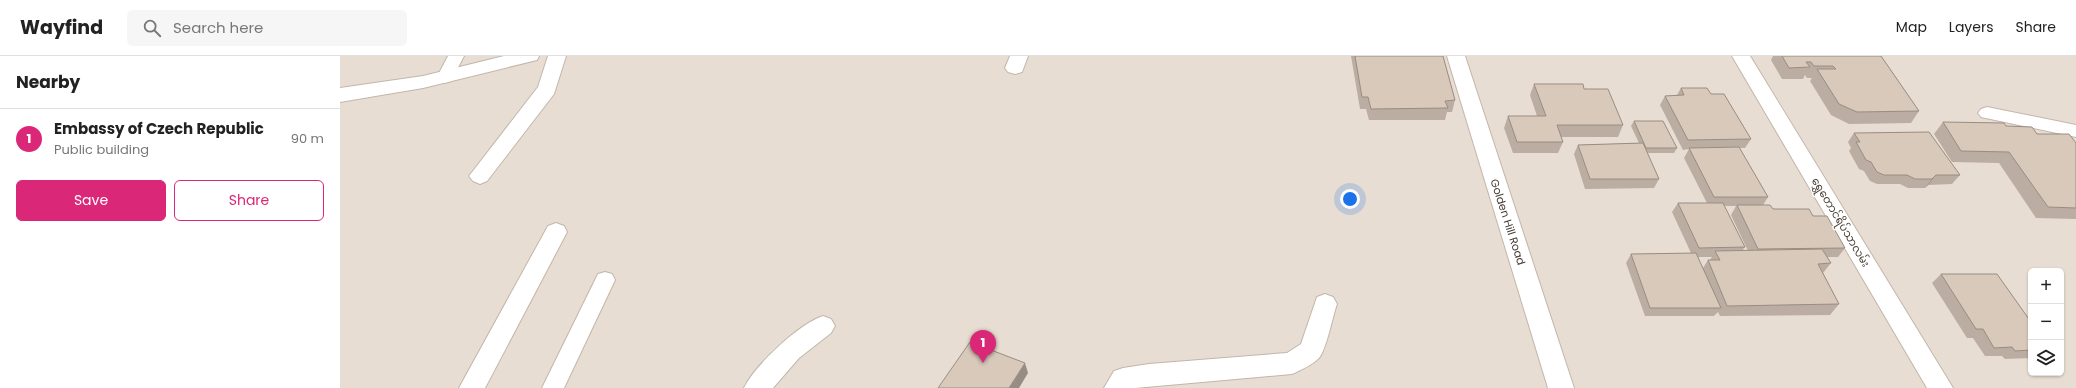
<!DOCTYPE html>
<meta charset="utf-8">
<style>
:root{--surface:#fff;--page:#f6f6f6;--text:#222;--muted:#767676;--line:#e0e0e0;--accent:#db2777}
body{margin:0;font-family:Poppins,"Noto Sans Myanmar",sans-serif;background:var(--page);color:var(--text)}
.controls{position:absolute;right:12px;bottom:12px;display:grid;overflow:hidden;border-radius:6px;box-shadow:0 1px 3px #0004}
.controls button{width:36px;height:36px;display:grid;place-items:center;padding:0;border:0;border-bottom:1px solid var(--line);background:var(--surface);color:var(--text);font:20px sans-serif}
.you{position:absolute;left:1010px;top:143px;width:14px;height:14px;margin:-10px;border:3px solid #fff;border-radius:50%;background:#1a73e8;box-shadow:0 0 0 6px #1a73e833}
.badge{display:grid;place-items:center;width:26px;height:26px;border-radius:50%;background:var(--accent);color:#fff;font-size:13px;font-weight:700}
.pin{position:absolute;translate:-50% -33px;filter:drop-shadow(0 1px 2px #0008)}
.pin::after{content:'';position:absolute;top:21px;width:14px;height:12px;background:inherit;clip-path:polygon(0 0,100% 0,50% 100%)}
.list{margin:0;padding:0;list-style:none}
h2{display:flex;justify-content:space-between;align-items:center;height:52px;margin:0;padding:0 16px;font-size:17px}
h2 small{font-size:13px;font-weight:400;color:var(--muted)}
.list li{display:grid;grid-template-columns:26px 1fr auto;gap:12px;align-items:center;box-sizing:border-box;height:60px;padding:0 16px;border-top:1px solid var(--line)}
.list b{display:block;font-size:15px;white-space:nowrap}
.list p{margin:0;font-size:13px;white-space:nowrap;color:var(--muted)}
.list em{font-size:13px;font-style:normal;color:var(--muted)}
.actions{display:flex;gap:8px;padding:12px 16px}
.actions a{flex:1;padding:9px 0;border:1px solid var(--accent);border-radius:6px;text-align:center;font-size:14px;color:var(--accent)}
.actions .main{background:var(--accent);color:#fff}
.icon{flex:none;width:22px;height:22px;fill:none;stroke:currentColor;stroke-width:2;stroke-linecap:round;stroke-linejoin:round}
.map{position:relative;flex:none;width:1736px;height:332px;overflow:hidden}
header{display:flex;align-items:center;gap:24px;box-sizing:border-box;height:56px;padding:0 20px;background:var(--surface);border-bottom:1px solid var(--line)}
header strong{font-size:19px}
nav{display:flex;gap:22px;margin-inline-start:auto;font-size:14px}
.search{width:280px;height:36px;background:var(--page);display:flex;align-items:center;gap:10px;box-sizing:border-box;padding:0 14px;border-radius:6px;color:var(--muted);font-size:15px}
main{display:flex}
aside{flex:1;background:var(--surface)}
.map>svg:first-child{display:block}
.residential{fill:#e8ddd2;fill-rule:evenodd}
.lines{fill:none;stroke-linecap:round;stroke-linejoin:round}
.service-casing{stroke:#c3b5a9;stroke-width:2}
.minor-casing{stroke:#c3b5a9;stroke-width:2}
.service{fill:#fff;fill-rule:evenodd}
.minor{fill:#fff;fill-rule:evenodd}
.wall{fill:#bbada1;fill-rule:evenodd}
.shaded-wall{fill:#988d83}
.building{fill:#d9c9bb;stroke:#988d83}
.labels{text-anchor:middle;stroke-width:3;stroke-linejoin:round;paint-order:stroke}
.street-label{font-size:11px;fill:#463c33;stroke:#fff}
</style>
<header>
<strong>Wayfind</strong>
<div class="search"><svg class="icon" aria-label="search" viewBox="0 0 24 24"><circle cx="10" cy="10" r="6"/><path d="M15 15l6 6"/></svg>Search here</div>
<nav><a>Map</a><a>Layers</a><a>Share</a></nav>
</header>
<main>
<aside>
<h2>Nearby<small></small></h2>
<ul class="list">
<li><span class="badge">1</span><div><b>Embassy of Czech Republic</b><p>Public building</p></div><em>90 m</em></li>
</ul>
<div class="actions"><a class="main">Save</a><a>Share</a></div>
</aside>
<div class="map">
<svg width="1736" height="332" viewBox="0 0 1736 332">
<rect width="100%" height="100%" fill="#f4ece4"/>
<!-- residential -->
<path class="residential" d="M0 0H1736V332H0ZM1691 215H1721V317H1691Z"/>
<g class="lines">
<!-- service casing -->
<g class="service-casing">
<g id="service">
<polygon points="108,0 124,0 111,25 105,27 99,25 97,21"/>
<polygon points="1647,51 1736,69 1736,81 1641,61 1638,57 1641,53"/>
<polygon points="265,216 272,218 275,224 224,332 202,332 258,218"/>
</g>
</g>
<!-- minor casing -->
<g class="minor-casing">
<g id="minor">
<polygon points="164,0 199,0 197,4 83,32 0,46 0,32 83,20"/>
<polygon points="208,0 226,0 214,38 147,125 140,128 133,125 129,120 133,115 198,31"/>
<polygon points="670,0 688,0 682,16 675,18 668,16 665,12"/>
<polygon points="1107,0 1125,0 1234,332 1208,332"/>
<polygon points="1392,0 1410,0 1613,332 1587,332"/>
<polygon points="216,167 224,170 227,176 145,332 119,332 208,170"/>
<path d="M985 238 993 241 997 248C993 259 986 295 979 302 972 309 961 314 952 318L795 332H764L774 315 783 312 809 308 947 297 961 288 977 241Z"/>
<path d="M483 260 491 263 495 270 491 277 459 302 433 332H404C415 309 459 268 483 260Z"/>
</g>
</g>
<!-- service -->
<use href="#service" class="service"/>
<!-- minor -->
<use href="#minor" class="minor"/>
</g>
<!-- wall -->
<g class="wall">
<polygon points="1011,0 1103,0 1115,44 1112,56 1107,56 1105,64 1029,64 1026,53 1020,53"/>
<polygon points="1433,0 1541,0 1579,55 1571,67 1509,68 1491,59 1470,25 1472,22 1467,22 1465,19 1463,23 1442,23 1431,4"/>
<polygon points="1194,28 1244,33 1283,69 1278,81 1221,81 1223,86 1218,97 1173,97 1164,72 1168,60 1197,60 1190,39"/>
<path d="M1341 32 1371 38 1411 83 1405 92H1399L1428 141 1423 149 1433 153 1473 160 1505 192 1498 201H1487L1491 207 1483 217 1499 248 1490 259 1380 260 1378 256 1374 260H1305L1286 207 1291 198 1351 197 1332 156 1338 147H1367L1344 102 1349 93 1343 94 1320 49 1325 40 1337 39ZM1384 150H1396L1391 159 1408 195H1402L1405 191ZM1358 201H1372L1370 204H1368L1363 212Z"/>
<polygon points="1294,65 1337,92 1334,97 1307,97 1319,123 1314,132 1245,133 1234,98 1238,89 1299,87 1291,70"/>
<polygon points="1603,66 1666,70 1736,87 1736,163 1696,162 1659,107 1612,106 1594,78"/>
<polygon points="1514,77 1620,119 1612,128 1588,129 1585,132 1568,132 1560,128 1537,128 1530,125 1524,115 1519,113 1509,95 1511,92 1508,86"/>
<polygon points="1601,218 1691,266 1691,302 1665,303 1662,300 1645,300 1633,282 1627,282 1592,227"/>
</g>
<!-- shaded-wall -->
<g class="shaded-wall">
<polygon points="1596,119 1588,129 1585,132 1592,123"/>
<polygon points="685,307 688,317 679,332 669,332"/>
</g>
<!-- building -->
<g class="building">
<polygon points="1015,0 1103,0 1115,44 1105,45 1108,52 1031,53 1028,41 1022,41"/>
<polygon points="1442,0 1541,0 1579,55 1517,56 1499,48 1477,13 1496,13 1493,10 1474,10 1471,6 1466,6 1470,11 1449,12"/>
<polygon points="1194,28 1243,28 1244,33 1268,33 1283,69 1217,69 1223,86 1177,86 1168,60 1206,60"/>
<polygon points="1341,32 1367,32 1371,38 1384,38 1411,83 1348,84 1325,40 1344,39"/>
<polygon points="1294,65 1323,65 1337,92 1306,92"/>
<polygon points="1603,66 1664,67 1666,70 1692,71 1697,78 1729,78 1736,87 1736,152 1708,151 1669,96 1621,95"/>
<polygon points="1589,76 1620,119 1596,119 1592,123 1575,123 1567,119 1544,119 1537,116 1531,106 1526,104 1516,86 1520,86 1514,77"/>
<polygon points="1303,87 1319,123 1250,123 1238,89"/>
<polygon points="1399,91 1428,141 1374,141 1349,92"/>
<polygon points="1338,147 1383,147 1405,191 1359,192"/>
<polygon points="1397,149 1430,149 1433,153 1469,153 1473,160 1487,160 1505,192 1418,193"/>
<polygon points="1482,193 1491,207 1478,208 1499,248 1387,250 1368,204 1380,204 1375,195"/>
<polygon points="1356,197 1381,252 1310,252 1291,198"/>
<polygon points="1601,218 1657,218 1691,266 1691,294 1675,295 1672,291 1654,292 1643,273 1636,273"/>
<polygon points="630,286 685,307 669,332 598,332"/>
</g>
<g class="labels">
<!-- street labels -->
<g class="street-label">
<text transform="translate(1168 166) rotate(72)" y="4">Golden Hill Road</text>
<text transform="translate(1501 166) rotate(59)" y="4">ရွှေတောင်ရိပ်သာလမ်း</text>
</g>
</g>
</svg>
<div class="controls">
<button>+</button>
<button>−</button>
<button><svg class="icon" aria-label="layers" viewBox="0 0 24 24"><path d="M12 4l9 5-9 5-9-5zM3 14l9 5 9-5"/></svg></button>
</div>
<div class="you"></div>
<div class="pin badge" style="left:643px;top:307px">1</div>
</div>
</main>
